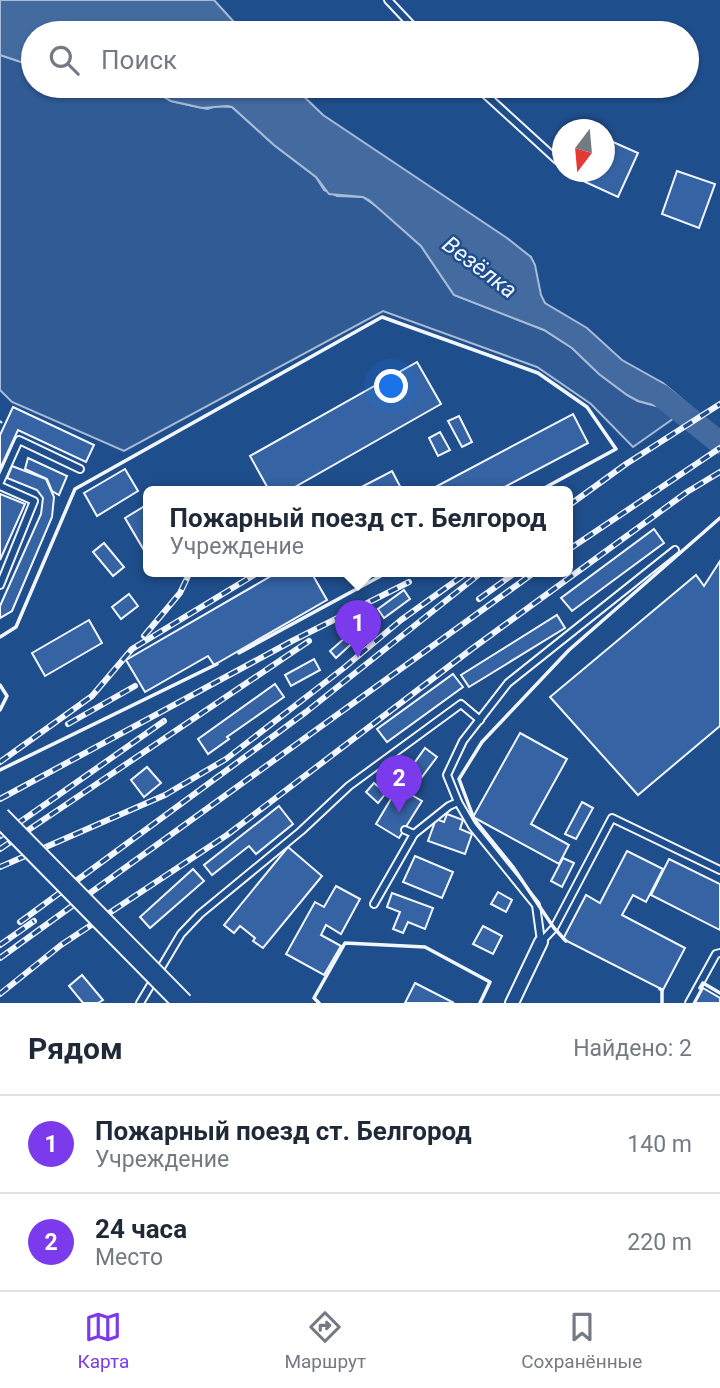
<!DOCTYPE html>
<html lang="ru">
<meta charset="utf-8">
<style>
:root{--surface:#fff;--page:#f2f2f3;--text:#1f2937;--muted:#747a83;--line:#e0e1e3;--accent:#7c3aed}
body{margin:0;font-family:Roboto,sans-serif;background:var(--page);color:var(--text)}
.compass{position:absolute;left:552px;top:119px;width:63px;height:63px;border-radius:50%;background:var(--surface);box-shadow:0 2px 5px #0004;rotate:196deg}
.you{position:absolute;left:392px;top:387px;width:24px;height:24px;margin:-18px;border:5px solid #fff;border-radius:50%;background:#1a73e8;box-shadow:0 0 0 10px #1a73e833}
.badge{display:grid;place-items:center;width:46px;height:46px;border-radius:50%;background:var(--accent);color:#fff;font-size:23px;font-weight:700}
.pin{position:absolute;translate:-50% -58px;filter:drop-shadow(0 2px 4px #0008)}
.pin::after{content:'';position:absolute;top:37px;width:24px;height:21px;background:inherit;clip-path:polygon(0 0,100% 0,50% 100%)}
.popup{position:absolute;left:143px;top:486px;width:430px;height:91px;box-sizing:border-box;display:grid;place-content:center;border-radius:10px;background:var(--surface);filter:drop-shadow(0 2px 5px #0005);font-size:23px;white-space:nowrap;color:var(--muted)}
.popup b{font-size:26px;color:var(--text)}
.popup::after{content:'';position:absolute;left:50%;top:100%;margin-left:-14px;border:14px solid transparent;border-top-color:var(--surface)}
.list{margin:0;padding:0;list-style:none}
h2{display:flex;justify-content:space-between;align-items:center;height:91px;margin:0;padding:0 28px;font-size:30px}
h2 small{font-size:23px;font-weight:400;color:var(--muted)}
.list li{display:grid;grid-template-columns:46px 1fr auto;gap:21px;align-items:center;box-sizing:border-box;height:98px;padding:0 28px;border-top:2px solid var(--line)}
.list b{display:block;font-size:26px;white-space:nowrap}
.list p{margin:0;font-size:23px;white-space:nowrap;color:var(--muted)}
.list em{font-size:23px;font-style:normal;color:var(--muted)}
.icon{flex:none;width:38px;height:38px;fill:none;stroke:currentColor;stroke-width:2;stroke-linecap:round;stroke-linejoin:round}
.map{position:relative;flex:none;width:720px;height:1003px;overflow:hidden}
.search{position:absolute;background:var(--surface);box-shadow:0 2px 5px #0004;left:21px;right:21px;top:21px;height:77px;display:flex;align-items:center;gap:18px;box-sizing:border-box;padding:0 24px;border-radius:38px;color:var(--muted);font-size:26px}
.sheet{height:287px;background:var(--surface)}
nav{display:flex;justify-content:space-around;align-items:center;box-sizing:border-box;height:98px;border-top:2px solid var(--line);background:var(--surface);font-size:19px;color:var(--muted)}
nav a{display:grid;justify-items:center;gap:4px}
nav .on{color:var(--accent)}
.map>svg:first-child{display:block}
.built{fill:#305b95;stroke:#a8bbd7;stroke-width:2}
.water{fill:#446ba0;stroke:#a8bbd7;stroke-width:2}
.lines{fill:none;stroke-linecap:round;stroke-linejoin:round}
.river{stroke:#446ba0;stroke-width:23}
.building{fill:#3563a3;stroke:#f2f6ff;stroke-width:2}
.service-casing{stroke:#f2f6ff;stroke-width:10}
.minor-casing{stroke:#f2f6ff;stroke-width:16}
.service{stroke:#1f4e8c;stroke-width:6}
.minor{stroke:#1f4e8c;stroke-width:12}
.rail-casing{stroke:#f2f6ff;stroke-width:6}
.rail{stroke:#1f4e8c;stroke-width:3.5;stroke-dasharray:10;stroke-linecap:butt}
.primary-bridge-casing{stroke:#f2f6ff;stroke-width:23;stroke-linecap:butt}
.primary-bridge{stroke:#1f4e8c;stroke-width:19}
.fence{stroke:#f2f6ff;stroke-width:2;stroke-dasharray:9 3.5;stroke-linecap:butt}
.wall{stroke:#f2f6ff;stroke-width:3.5}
.labels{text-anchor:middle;stroke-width:5;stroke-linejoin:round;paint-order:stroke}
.water-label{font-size:23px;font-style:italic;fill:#f2f6ff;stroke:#1f4e8c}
</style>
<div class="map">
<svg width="720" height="1003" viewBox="0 0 720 1003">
<rect width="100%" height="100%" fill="#1f4e8c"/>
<!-- built -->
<polygon class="built" points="0,55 33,66 33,86 158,86 161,95 171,101 207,109 217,106 232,107 274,145 316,177 324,190 337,196 363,197 383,211 421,246 454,295 544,330 572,348 599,374 627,395 638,401 668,409 677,416 633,447 591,404 537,367 383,311 124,451 12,402 0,390"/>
<!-- water -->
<g class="water">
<polygon points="0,0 214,0 244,33 33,33 33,66 0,55"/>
<polygon points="158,86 293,86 323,115 507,238 531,257 535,265 541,295 545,303 587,328 622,360 663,383 690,406 685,413 677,416 668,409 638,401 627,395 599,374 572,348 544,330 454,295 421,246 369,200 363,197 329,194 316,177 274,145 232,107 227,106 202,108 171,101 161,95"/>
</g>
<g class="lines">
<!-- river -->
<polyline class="river" points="660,395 720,443"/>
</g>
<!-- building -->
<g class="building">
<polygon points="604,138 638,153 618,197 581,180 585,172 604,172"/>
<polygon points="677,171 715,184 699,228 662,214"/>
<polygon points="417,362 441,404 286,492 270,492 250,456"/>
<polygon points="13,407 94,445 86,462 18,430 0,469 0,435"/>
<polygon points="573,414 588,443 495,492 426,492"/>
<polygon points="459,416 472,442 462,447 448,421"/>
<polygon points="440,432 450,450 438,456 429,438"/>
<polygon points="28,458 67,476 59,495 52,491 47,479 25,469"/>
<polygon points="12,466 46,479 54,497 52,517 12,611 0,618 0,606 41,514 43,498 37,490 7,478"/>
<polygon points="125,469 138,491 97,516 84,493"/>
<polygon points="392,471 403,492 352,492"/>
<polygon points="0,494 25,504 0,560"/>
<polygon points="148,504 148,557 125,518"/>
<polygon points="654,529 664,543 572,611 561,598"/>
<polygon points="104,543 124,567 113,576 93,552"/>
<polygon points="720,561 720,726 638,795 550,697 696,575 704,586"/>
<polygon points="278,572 311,572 327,600 214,665 208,656 145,692 126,660"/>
<polygon points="404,590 410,599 384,618 378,609"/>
<polygon points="129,594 138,606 121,619 112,607"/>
<polygon points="557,615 565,628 469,687 461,675"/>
<polygon points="89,620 102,643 45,676 32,653"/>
<polygon points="365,620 371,626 336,658 330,651"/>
<polygon points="314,659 320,670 291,686 285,675"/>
<polygon points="453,674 463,687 387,742 377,729"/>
<polygon points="275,684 284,697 227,737 229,739 208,754 198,739"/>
<polygon points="520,733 567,759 531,824 569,845 559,864 473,817"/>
<polygon points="425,748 437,757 422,777 410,769"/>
<polygon points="147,767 161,783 144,797 131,780"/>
<polygon points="374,783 386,793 378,803 366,792"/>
<polygon points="398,787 422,801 399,838 376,824"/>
<polygon points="582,802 593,808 576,839 565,834"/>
<polygon points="279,806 293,824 256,854 249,846 212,875 204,865"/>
<polygon points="447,814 463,820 460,829 472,834 465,854 428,841 436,819 444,822"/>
<polygon points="288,847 322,876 263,948 253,941 255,938 240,926 234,933 224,925"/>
<polygon points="627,851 663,869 646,902 633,895 622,915 685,948 663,990 563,939 586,895 600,903"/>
<polygon points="415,856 453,872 442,898 403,882"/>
<polygon points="563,858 574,863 562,887 551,881"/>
<polygon points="669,859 720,884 720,930 651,895"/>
<polygon points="193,869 204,881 150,928 140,917"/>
<polygon points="336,886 360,899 341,934 326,925 321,935 341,946 324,975 286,954 315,902 324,907"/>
<polygon points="498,892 512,900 506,912 491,904"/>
<polygon points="392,893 433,908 425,929 408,922 403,933 393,929 400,912 387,907"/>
<polygon points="483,926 502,936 493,954 473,944"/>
<polygon points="82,975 103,1000 98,1003 83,1003 69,986"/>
<polygon points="415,983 454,1003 405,1003"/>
<polygon points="703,988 720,998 720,1003 695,1003"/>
</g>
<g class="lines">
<!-- service casing -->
<g class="service-casing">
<g id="service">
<polyline points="388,0 419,33"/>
<polyline points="476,86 557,160"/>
<polyline points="0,482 19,440 80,469"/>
<polyline points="0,486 34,501 0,585"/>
<polyline points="414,834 449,806 458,802"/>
<polyline points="374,904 414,834 405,830"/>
<polyline points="541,941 536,905 472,826 458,802 447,775 463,741 508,683 675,550"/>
<polyline points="541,942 554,928 612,818 720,870"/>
<polyline points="140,1003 181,934 200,914 301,831 349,786 461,704 480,720"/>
<polyline points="689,1003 716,954 720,953"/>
</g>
</g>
<!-- minor casing -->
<g class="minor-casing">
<polyline id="minor" points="512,1003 541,942"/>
</g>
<!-- service -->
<use href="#service" class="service"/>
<!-- minor -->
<use href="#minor" class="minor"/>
<!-- rail casing -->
<g class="rail-casing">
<g id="rail">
<polyline points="568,506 626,464 720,404"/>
<polyline points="568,550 720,448"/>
<polyline points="479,599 516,572"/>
<polyline points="144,636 180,593 190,572"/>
<polyline points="68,724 135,686"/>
<polyline points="0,762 92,696 132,649 259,572"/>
<polyline points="0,799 292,641 409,582"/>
<polyline points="0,836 164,721"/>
<polyline points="0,849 309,641"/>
<polyline points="0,867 165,795 226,759 345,667 401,620 468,572"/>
<polyline points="20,922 306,712 482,572"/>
<polyline points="0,945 34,921"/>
<polyline points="0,958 535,572"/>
<polyline points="0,994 61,945 227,835 473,648 687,492 720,472"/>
</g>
</g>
<!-- rail -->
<use href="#rail" class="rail"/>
<!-- primary-bridge casing -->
<g class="primary-bridge-casing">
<polyline id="primary-bridge" points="0,817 183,1003"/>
</g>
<!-- primary-bridge -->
<use href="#primary-bridge" class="primary-bridge"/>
<!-- fence -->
<polyline class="fence" points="0,421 2,423"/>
<!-- wall -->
<g class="wall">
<polyline points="0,637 16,627 75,489 382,317 538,373 587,407 616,449 537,492"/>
<polyline points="239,653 388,572"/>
<polyline points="0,685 7,696 0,710"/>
<polyline points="0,770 217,664"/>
<polyline points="566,941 554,928 513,867 474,819 459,779 482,742 569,650 720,518"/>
<polyline points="700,988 703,983 720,993"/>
<polyline points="660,989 662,990 662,1003"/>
<polyline points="319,1003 314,998 345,943 425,947 490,982 480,1003"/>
</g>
</g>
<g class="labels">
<!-- water labels -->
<g class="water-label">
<text transform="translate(480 267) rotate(37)" y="8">Везёлка</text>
</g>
</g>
</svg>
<svg class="compass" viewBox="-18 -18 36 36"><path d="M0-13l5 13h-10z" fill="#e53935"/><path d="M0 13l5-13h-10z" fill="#747a83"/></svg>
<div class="you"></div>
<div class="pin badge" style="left:358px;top:658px">1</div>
<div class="popup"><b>Пожарный поезд ст. Белгород</b>Учреждение</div>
<div class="pin badge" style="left:399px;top:813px">2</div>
<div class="search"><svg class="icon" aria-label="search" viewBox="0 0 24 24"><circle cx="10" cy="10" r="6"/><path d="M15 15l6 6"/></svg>Поиск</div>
</div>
<section class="sheet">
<h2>Рядом<small>Найдено: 2</small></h2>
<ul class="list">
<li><span class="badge">1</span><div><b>Пожарный поезд ст. Белгород</b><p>Учреждение</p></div><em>140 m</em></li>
<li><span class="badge">2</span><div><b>24 часа</b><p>Место</p></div><em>220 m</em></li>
</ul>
</section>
<nav>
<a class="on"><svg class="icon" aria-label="map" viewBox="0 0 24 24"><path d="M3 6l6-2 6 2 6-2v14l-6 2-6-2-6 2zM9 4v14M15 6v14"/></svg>Карта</a>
<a><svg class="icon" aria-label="directions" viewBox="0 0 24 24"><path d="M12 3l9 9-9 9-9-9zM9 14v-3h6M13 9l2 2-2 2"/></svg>Маршрут</a>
<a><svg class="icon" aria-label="saved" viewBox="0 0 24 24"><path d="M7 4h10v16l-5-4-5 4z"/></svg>Сохранённые</a>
</nav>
